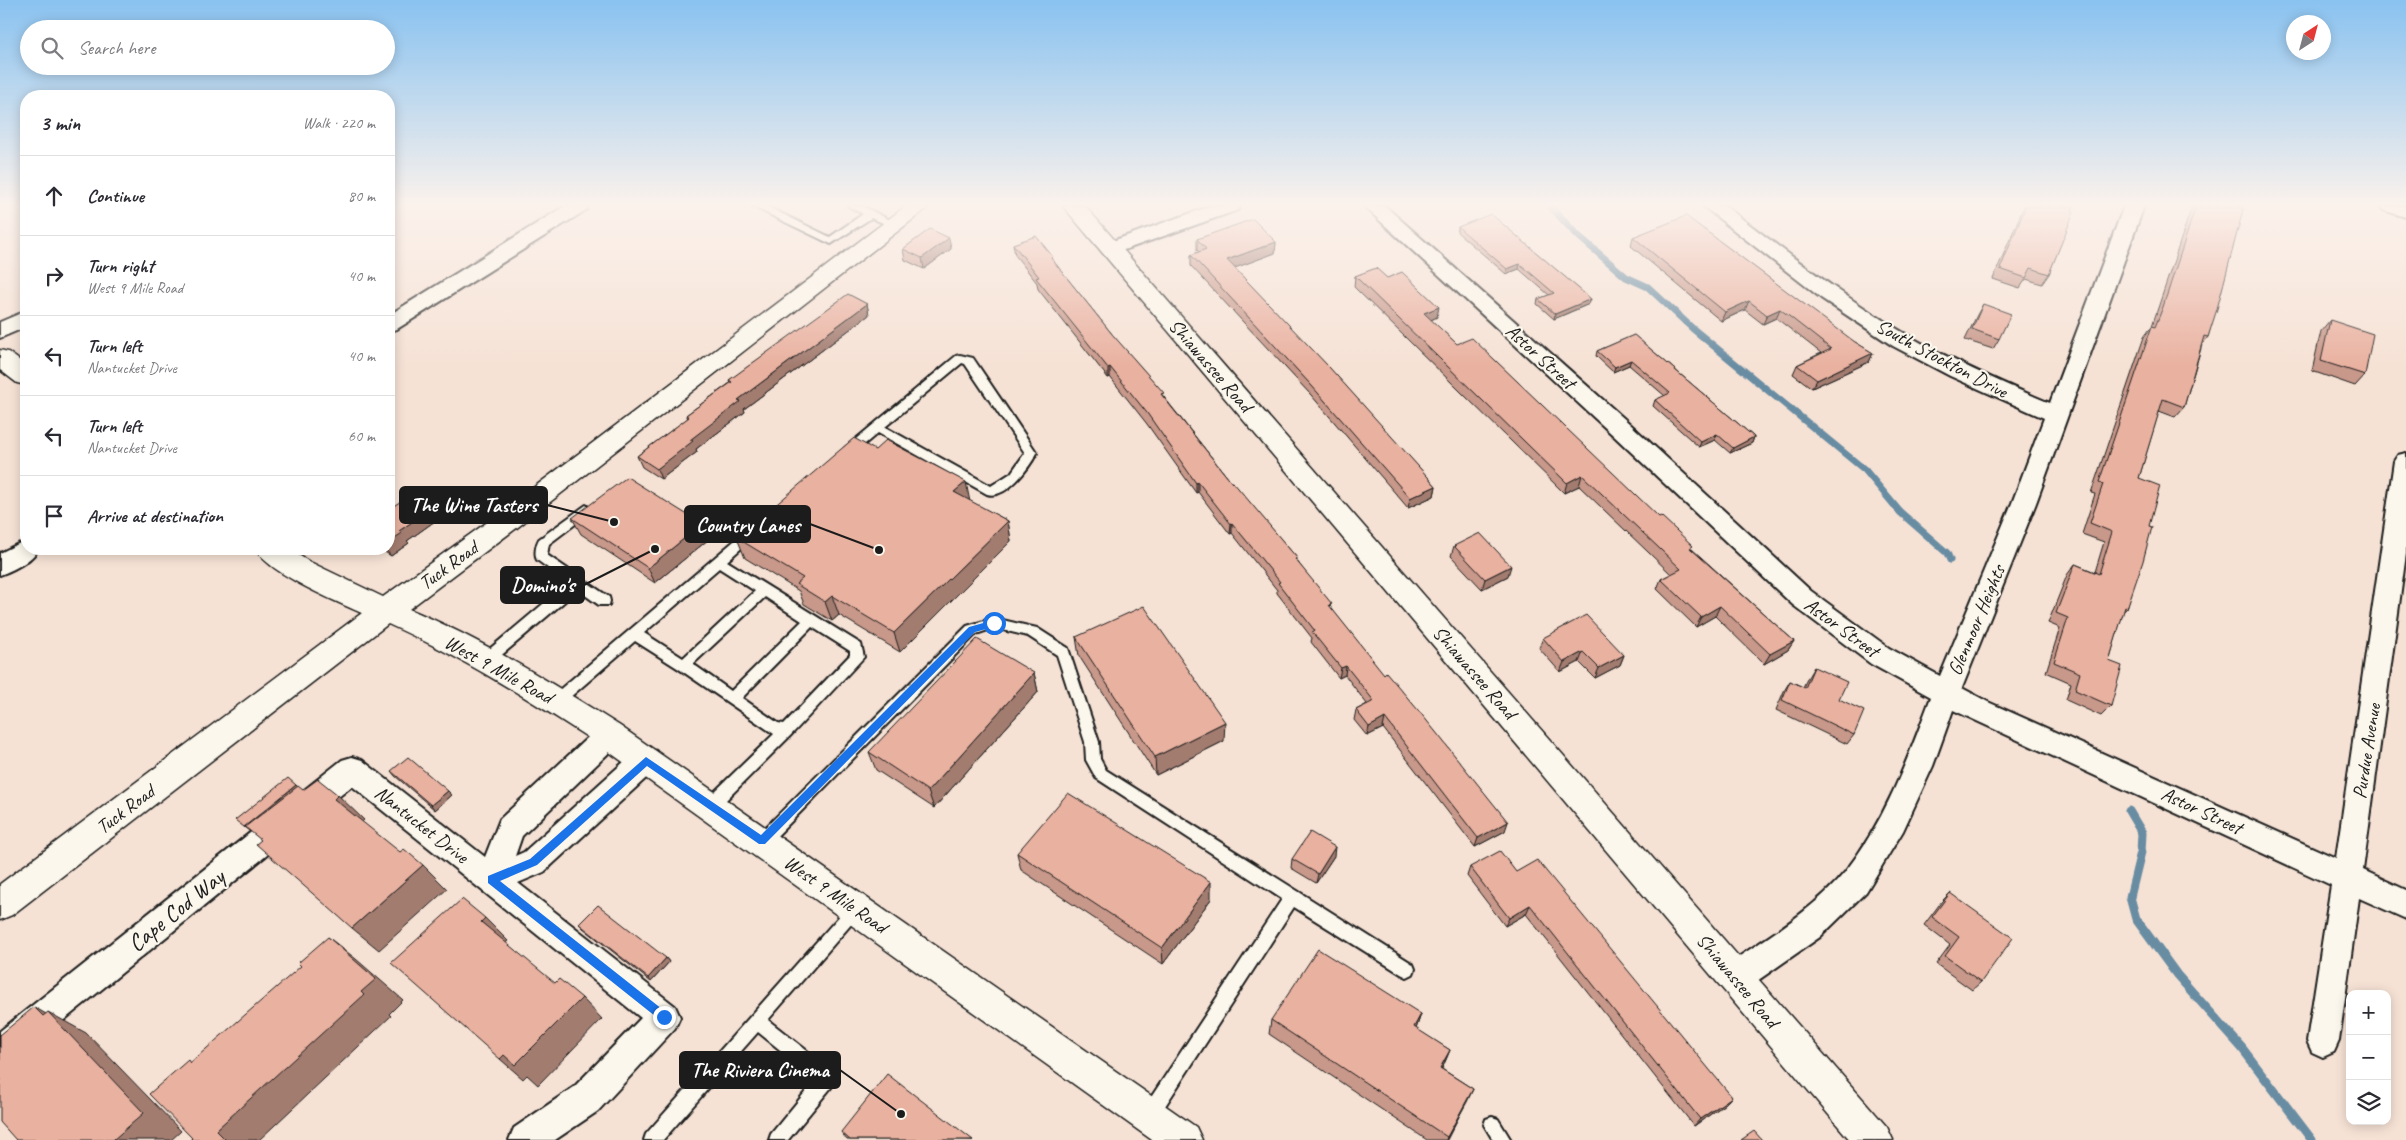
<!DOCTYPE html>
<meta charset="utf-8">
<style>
:root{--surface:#fff;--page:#f7f7f7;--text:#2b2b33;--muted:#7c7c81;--line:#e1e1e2}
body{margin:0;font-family:Caveat,sans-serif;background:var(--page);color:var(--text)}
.controls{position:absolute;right:15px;bottom:15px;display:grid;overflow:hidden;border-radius:10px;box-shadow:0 2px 12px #0003}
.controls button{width:45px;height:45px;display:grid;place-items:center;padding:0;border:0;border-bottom:1px solid var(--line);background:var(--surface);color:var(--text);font:25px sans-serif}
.compass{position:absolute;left:2286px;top:15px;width:45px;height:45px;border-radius:50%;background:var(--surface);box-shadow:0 2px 12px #0003;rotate:36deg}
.stop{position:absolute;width:15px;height:15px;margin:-11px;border:4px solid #1a73e8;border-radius:50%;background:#fff}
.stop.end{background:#1a73e8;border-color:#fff;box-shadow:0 1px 5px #0008}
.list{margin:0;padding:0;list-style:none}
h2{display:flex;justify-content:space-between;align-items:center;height:65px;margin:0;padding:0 20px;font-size:21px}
h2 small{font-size:16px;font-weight:400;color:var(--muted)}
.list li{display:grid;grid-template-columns:32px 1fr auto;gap:15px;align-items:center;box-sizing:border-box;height:80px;padding:0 20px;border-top:1px solid var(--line)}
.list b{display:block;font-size:19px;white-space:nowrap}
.list p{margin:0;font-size:16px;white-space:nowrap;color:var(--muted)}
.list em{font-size:16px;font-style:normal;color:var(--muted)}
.icon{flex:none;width:28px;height:28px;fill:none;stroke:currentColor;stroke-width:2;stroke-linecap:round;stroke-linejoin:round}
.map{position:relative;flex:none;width:2406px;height:1140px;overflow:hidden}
.search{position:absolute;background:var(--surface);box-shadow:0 2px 12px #0003;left:20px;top:20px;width:375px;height:55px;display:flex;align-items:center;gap:12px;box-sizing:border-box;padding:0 18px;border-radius:28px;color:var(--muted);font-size:19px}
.panel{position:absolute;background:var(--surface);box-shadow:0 2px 12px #0003;left:20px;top:90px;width:375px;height:465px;border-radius:20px}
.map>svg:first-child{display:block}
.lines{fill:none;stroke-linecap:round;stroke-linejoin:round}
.stream-far1{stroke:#688ca2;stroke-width:7}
.stream{stroke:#688ca2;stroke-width:9}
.service-casing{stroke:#1c1c1c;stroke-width:4}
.minor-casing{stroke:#1c1c1c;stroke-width:4}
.tertiary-casing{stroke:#1c1c1c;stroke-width:3}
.service{fill:#fbf7ec;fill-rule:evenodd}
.minor{fill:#fbf7ec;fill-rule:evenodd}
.tertiary{fill:#fbf7ec;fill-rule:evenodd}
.wall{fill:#c8988a;stroke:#1c1c1c}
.shaded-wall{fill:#a37c70;stroke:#1c1c1c}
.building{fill:#e9b1a0;stroke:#1c1c1c}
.route{fill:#1a73e8}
.labels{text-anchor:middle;stroke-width:4.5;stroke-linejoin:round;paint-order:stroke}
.street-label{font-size:20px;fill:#1c1c1c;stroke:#fbf7ec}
.near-street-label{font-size:24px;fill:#1c1c1c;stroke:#fbf7ec}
.leader{fill:none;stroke:#1c1c1c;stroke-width:2}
.callout-dot{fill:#1c1c1c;stroke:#fbf7ec;stroke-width:2}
.callout{fill:#1c1c1c;stroke:#1c1c1c;stroke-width:2}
.callout-label{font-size:21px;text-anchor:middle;font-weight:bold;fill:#fff}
</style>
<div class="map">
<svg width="2406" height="1140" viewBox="0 0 2406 1140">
<rect width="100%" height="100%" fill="#f6e2d5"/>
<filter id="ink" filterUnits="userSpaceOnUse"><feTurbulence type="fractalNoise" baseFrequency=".02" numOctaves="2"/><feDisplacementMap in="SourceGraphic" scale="10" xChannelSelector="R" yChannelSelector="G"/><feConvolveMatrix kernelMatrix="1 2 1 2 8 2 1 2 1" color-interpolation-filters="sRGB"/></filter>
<g filter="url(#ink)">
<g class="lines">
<!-- stream-far1 -->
<polyline class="stream-far1" points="1550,206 1575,233 1626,277 1648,287 1692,328 1865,470 1900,512 1947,553 1950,560"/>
<!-- stream -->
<polyline class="stream" points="2129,811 2142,833 2141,852 2130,897 2136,919 2177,975 2242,1048 2312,1140"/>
<!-- service casing -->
<g class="service-casing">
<g id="service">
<polygon points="752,206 766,206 830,237 863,214 848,206 862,206 900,225 895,228 871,218 831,244"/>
<path d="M960 355 973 358 1037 453C1029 468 1006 500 987 494L878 433 853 454H845L843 451 845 448 956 356ZM962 363 965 364 1025 453 1011 473 991 486 885 427Z"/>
<path d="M586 505 592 510 590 513 549 544 547 555 609 597 610 601 609 605H599L578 590 490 665 485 666 480 665 478 661 480 657 568 583 537 560C534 555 536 544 539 539Z"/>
<path d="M751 528 755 530 757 533 755 536 727 561 861 644 864 657 792 734 715 811 710 812 705 811 703 806 705 801 774 734 679 669 635 641 561 705 556 707 551 705 549 701 551 697 747 530ZM719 568 755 591 683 658 644 633ZM765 597 802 621 731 691 693 664ZM812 627 850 651V655L784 724 778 723 742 698Z"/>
<polygon points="994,618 1037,628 1068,648 1099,742 1100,759 1106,770 1413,964 1415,969 1413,974 1407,977 1401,974 1294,907 1156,1120 1150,1122 1144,1120 1142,1114 1144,1108 1282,899 1096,778 1086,760 1085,742 1057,655 1028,636 994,628 976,634 767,846 762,848 757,846 755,841 757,836 967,626"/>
<polygon points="856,901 861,903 864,908 861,913 768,1020 834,1072 836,1078 834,1084 788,1140 769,1140 771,1134 816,1079 758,1032 663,1140 644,1140 646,1134 851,903"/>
<polygon points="1492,1117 1498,1119 1511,1140 1493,1140 1484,1125 1486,1119"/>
</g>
</g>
<!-- minor casing -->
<g class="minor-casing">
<g id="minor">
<polygon points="565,206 588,206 586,210 397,329 389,331 389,315"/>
<polygon points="1211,206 1240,206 1238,210 1118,252 1111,254 1104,252 1101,248 1104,244"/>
<path d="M1364 206H1385L1629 423 1811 591 1889 648 1940 676 2012 503 2044 418 1950 376 1893 346 1821 298 1703 206H1725C1785 251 1844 298 1909 336 1954 362 2002 383 2050 403L2124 206H2144L2036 503 1962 688 1988 702 2336 858 2394 461 2398 455 2406 453V554L2363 870 2406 890V919L2359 898 2339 1041 2334 1052 2323 1057 2312 1052 2307 1041 2331 885 1953 710 1933 766 1903 831 1866 892 1820 937 1747 988 1736 992 1725 988 1720 977 1725 966C1765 939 1814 910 1845 872 1886 820 1908 758 1931 697L1871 664 1793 605 1613 435Z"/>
<polygon points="2381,206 2406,206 2406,217 2383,210"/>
<polygon points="26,311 26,327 0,338 0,322"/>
<path d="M26 540V549H38C32 561 13 570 0 575V553Z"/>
<polygon points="609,723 619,727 623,735 619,743 522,836 515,856 524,852 636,751 646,748 656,751 660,760 656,769 544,872 518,883 675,1006 680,1017 675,1028 598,1111 555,1140 509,1140 514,1128 574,1087 641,1018 352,786 11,1063 0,1068 0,1031 342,760 352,757 362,760 485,857 500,819 599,727"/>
</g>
</g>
<!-- tertiary casing -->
<g class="tertiary-casing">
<g id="tertiary">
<path d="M906 206H930L518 527 409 609C481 639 554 684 620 726L1196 1127 1202 1140H1152L598 744C532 701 460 656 388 624L12 915 0 920V884L362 613C337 602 266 572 256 549H289L308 561 383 597 500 513Z"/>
<polygon points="1063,206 1085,206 1887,1127 1893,1140 1850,1140"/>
<polygon points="0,350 8,352 26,365 26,385 17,383 0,370"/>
</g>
</g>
<!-- service -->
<use href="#service" class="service"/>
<!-- minor -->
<use href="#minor" class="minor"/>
<!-- tertiary -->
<use href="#tertiary" class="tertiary"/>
</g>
<!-- wall -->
<g class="wall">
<polygon points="2024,206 2074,206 2049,274 2042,284 2026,279 2020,288 1993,279"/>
<polygon points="2192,206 2244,206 2208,337 2202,345 2184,407 2175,417 2159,411 2139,478 2149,526 2127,608 2123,612 2109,661 2111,706 2101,716 2066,700 2071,683 2046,672 2060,628 2048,623 2067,575 2075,564 2095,572 2104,542 2082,534 2095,494 2091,493 2144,337 2152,326"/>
<polygon points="1458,227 1591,299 1589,304 1554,319 1537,304 1538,299 1549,295 1519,269 1506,274 1457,232"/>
<polygon points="1633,237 1855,342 1873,353 1869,362 1812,388 1793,374 1797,365 1821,353 1776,318 1763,324 1745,310 1721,321 1631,246"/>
<polygon points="949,238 951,249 924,269 905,260 903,249"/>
<polygon points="1197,239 1276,242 1275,253 1234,268 1436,486 1434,496 1408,508 1311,395 1191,266 1191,255 1199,252 1197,250"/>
<polygon points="1013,244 1054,262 1112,334 1164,397 1232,483 1297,558 1297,561 1331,608 1505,831 1475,847 1383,728 1367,736 1354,720 1356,710 1367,704 1345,675 1339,678 1311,642 1312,638 1277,593 1277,590 1232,533 1230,534 1198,492 1196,493 1147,424 1110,377 1108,378 1038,289 1037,283 1015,255"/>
<polygon points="1355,276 1387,278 1437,317 1431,320 1457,344 1692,549 1794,641 1788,650 1764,664 1715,616 1696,627 1657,589 1661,579 1671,574 1579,486 1564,493 1354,287"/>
<polygon points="867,304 869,315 744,409 745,412 696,449 697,452 661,479 642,467 637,456 688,418 686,415 730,383 729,380"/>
<polygon points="1983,304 1999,339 1993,349 1965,340 1977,315"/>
<polygon points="2330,320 2365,375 2355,386 2312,371 2321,331"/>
<polygon points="1634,335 1754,437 1752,443 1730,453 1715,440 1699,447 1653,406 1655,400 1665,396 1629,365 1613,372 1596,356 1597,351"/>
<polygon points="969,501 1008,521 1011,541 900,652 839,615 832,621 804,604 799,591 745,558 737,538"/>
<polygon points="435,506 442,516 407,541 409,543 391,556 380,549 389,549"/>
<polygon points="572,518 709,539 655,583 581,534"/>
<polygon points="1454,546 1508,576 1482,589 1451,556"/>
<polygon points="1076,637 1224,741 1156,775 1079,656"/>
<polygon points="1543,638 1624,655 1620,665 1595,678 1579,662 1560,672 1539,648"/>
<polygon points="1814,667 1839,699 1854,735 1847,744 1776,710 1784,691 1790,681 1803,687 1808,677"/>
<polygon points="1034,673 1038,692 934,808 876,770 869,752"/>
<polygon points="391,771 448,791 452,795 435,810 395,776"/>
<polygon points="1017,853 1211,899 1163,964 1021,870"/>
<polygon points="1334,856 1316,883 1291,868 1292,859"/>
<polygon points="1470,867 1516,872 1732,1097 1725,1104 1694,1126 1526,914 1505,926 1467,876"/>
<polygon points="1950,893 1981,982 1972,990 1936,964 1950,945 1924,925 1942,901"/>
<polygon points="579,924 666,958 669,962 651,982 583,928"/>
<polygon points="1421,1014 1416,1029 1450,1050 1442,1069 1473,1089 1447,1140 1427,1140 1269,1034 1271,1020"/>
<polygon points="841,1132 973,1140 847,1140"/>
</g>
<!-- shaded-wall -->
<g class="shaded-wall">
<polygon points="949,238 951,249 924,269 922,258"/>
<polygon points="1276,242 1275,253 1227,271 1227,260"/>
<polygon points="1520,264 1519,269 1506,274 1507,269"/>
<polygon points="1591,299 1589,304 1554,319 1555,314"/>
<polygon points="1749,301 1745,310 1721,321 1725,312"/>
<polygon points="867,304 869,315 744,409 745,412 696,449 697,452 661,479 657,469 690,440 738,400"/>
<polygon points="1439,307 1437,317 1422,324 1424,313"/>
<polygon points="1780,309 1776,318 1763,324 1767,315"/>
<polygon points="1873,353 1869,362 1812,388 1817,380"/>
<polygon points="1631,360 1629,365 1613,372 1615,367"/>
<polygon points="1110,367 1110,377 1108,378 1108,368"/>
<polygon points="1717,434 1715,440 1699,447 1701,442"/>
<polygon points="1754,437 1752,443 1730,453 1733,448"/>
<polygon points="1582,475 1579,486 1564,493 1567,483"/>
<polygon points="966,482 970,502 954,492"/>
<polygon points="1198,482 1198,492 1196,493 1196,483"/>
<polygon points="1436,486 1434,496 1408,508 1410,498"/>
<polygon points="435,506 442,516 407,541 409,543 391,556 385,549 389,549 389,542 399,531"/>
<polygon points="1008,521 1011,541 900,652 894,633"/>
<polygon points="1232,523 1232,533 1230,534 1231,524"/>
<polygon points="702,524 709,539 655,583 648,568"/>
<polygon points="1511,566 1508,576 1482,589 1485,579"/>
<polygon points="832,596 839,615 832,621 825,602"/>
<polygon points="1720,606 1715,616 1696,627 1701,617"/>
<polygon points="1794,641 1788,650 1764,664 1770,654"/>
<polygon points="1583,652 1579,662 1560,672 1564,662"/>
<polygon points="1624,655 1620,665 1595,678 1599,668"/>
<polygon points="1346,666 1345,675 1339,678 1341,668"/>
<polygon points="1034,673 1038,692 934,808 928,791"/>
<polygon points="1385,718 1383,728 1367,736 1369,727"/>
<polygon points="1225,722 1224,741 1156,775 1155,757"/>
<polygon points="296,785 301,790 249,831 244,827"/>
<polygon points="448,791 452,795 435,810 431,805"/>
<polygon points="338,795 364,820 360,824 334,799"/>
<polygon points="1508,822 1505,831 1475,847 1478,838"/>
<polygon points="1335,847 1334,856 1316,883 1318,874"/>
<polygon points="423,865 447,889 379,950 352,928"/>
<polygon points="1211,882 1211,899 1163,964 1162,948"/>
<polygon points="1530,905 1526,914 1505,926 1509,918"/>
<polygon points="485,918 508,941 504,944 481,922"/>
<polygon points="328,937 356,959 403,1000 389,1014 391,1016 259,1140 226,1140 216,1130 361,992"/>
<polygon points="666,958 669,962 651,982 648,978"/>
<polygon points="582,998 602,1019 538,1085 527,1075 523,1079 500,1059 504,1055"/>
<polygon points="34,1007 53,1018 48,1012 86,1033 181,1131 171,1140 113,1140 43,1016"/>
<polygon points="1421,1014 1416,1029 1414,1027"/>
<polygon points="1450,1050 1444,1064 1434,1081 1440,1068"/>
<polygon points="1473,1089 1467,1102 1446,1140 1447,1137"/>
<polygon points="1732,1097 1725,1104 1694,1126 1700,1119"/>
</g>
<!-- building -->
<g class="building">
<polygon points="2026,206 2074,206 2072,211 2074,212 2049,274 2031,268 2026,278 2000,269"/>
<polygon points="2196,206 2244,206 2217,309 2208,337 2204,336 2184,407 2163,399 2139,478 2160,486 2149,526 2152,527 2143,561 2127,608 2125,607 2109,661 2122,666 2111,706 2075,690 2080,673 2054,662 2068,618 2056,613 2075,564 2099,574 2112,532 2090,523 2103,484 2099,482 2152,326 2155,327 2163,307"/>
<polygon points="1491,214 1591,299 1555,314 1538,299 1554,293 1520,264 1507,269 1458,227"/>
<polygon points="1686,216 1855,342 1873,353 1817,380 1797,365 1831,349 1780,309 1767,315 1749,301 1725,312 1633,237"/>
<polygon points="1253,219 1276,242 1227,260 1329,367 1436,486 1410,498 1311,385 1191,255 1206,249 1197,239"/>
<polygon points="930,229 949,238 922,258 903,249"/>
<polygon points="1036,236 1053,257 1051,258 1112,334 1164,393 1161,394 1232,483 1233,482 1297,558 1295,559 1332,604 1329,605 1384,674 1386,672 1423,716 1508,822 1478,838 1385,718 1369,727 1356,710 1374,701 1346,666 1341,668 1312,632 1315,631 1278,583 1280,582 1232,523 1231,524 1198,482 1196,483 1147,413 1110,367 1108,368 1036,278 1039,277 1013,244"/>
<polygon points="1376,268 1387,278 1402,272 1439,307 1424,313 1457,344 1472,338 1659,517 1661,516 1693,546 1690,548 1794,641 1770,654 1720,606 1701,617 1661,579 1681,569 1582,475 1567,483 1355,276"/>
<polygon points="848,294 867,304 738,400 741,401 690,440 693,441 657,469 637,456 689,417 686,415 732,382 729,380"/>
<polygon points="1983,304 2011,314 1999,339 1972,329"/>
<polygon points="2330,320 2373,334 2365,375 2321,361"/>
<polygon points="1634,335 1754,437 1733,448 1717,434 1701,442 1655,400 1670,393 1631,360 1615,367 1597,351"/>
<polygon points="854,438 875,450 886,440 966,482 954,492 1008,521 894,633 832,596 825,602 796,584 803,578 737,538"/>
<polygon points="627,477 702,524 648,568 572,518"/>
<polygon points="415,492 435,506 399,531 402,533 389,542 389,509"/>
<polygon points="1480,533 1511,566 1485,579 1454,546"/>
<polygon points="1144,606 1225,722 1155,757 1076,637"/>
<polygon points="1586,615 1624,655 1599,668 1583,652 1564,662 1543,638"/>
<polygon points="977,639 1034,673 928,791 869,752"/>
<polygon points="1814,667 1847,682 1839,699 1864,711 1854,735 1782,700 1790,681 1805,688"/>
<polygon points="408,757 448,791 431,805 391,771"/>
<polygon points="288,778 296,785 244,827 235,820"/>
<polygon points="318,779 338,795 334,799 400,852 404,849 423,865 352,928 256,844 261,840 245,827 298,786 303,790"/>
<polygon points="1068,793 1211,882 1162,948 1017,853"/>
<polygon points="1310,832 1335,847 1318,874 1292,859"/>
<polygon points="1500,851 1516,872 1537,860 1732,1097 1700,1119 1530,905 1509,918 1470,867"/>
<polygon points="1950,893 2013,938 1981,982 1945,956 1959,937 1932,917"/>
<polygon points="462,899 485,918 481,922 555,983 559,979 582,998 515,1065 504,1055 500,1059 391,963"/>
<polygon points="598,905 666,958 648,978 579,924"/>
<polygon points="328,937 376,979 361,992 364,995 216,1130 226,1140 190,1140 192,1138 149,1094 188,1060 190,1063 301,966 298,963"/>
<polygon points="1318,949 1421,1014 1414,1027 1450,1050 1440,1068 1473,1089 1447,1137 1271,1020"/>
<polygon points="34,1007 43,1016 48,1012 144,1113 113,1140 16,1140 0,1122 0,1035"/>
<polygon points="887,1074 973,1140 850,1140 841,1132"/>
<polygon points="1754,1131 1762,1140 1741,1140"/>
</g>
</g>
<!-- sky -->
<linearGradient id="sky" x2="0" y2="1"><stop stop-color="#89c2f0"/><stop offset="0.56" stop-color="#fbf2ec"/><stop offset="1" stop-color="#fbf2ec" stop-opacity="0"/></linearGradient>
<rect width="2406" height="366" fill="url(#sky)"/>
<!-- route -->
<polygon class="route" points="994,620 997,621 997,626 975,632 765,844 759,844 647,766 537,865 500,881 667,1013 667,1020 660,1020 488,883 488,876 530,859 646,757 761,835 969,627"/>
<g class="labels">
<!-- street labels -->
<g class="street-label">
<text transform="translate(1541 356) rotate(42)" y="7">Astor Street</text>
<text transform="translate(1942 358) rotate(28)" y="7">South Stockton Drive</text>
<text transform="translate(1211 365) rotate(49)" y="7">Shiawassee Road</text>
<text transform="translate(448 565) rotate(-36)" y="7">Tuck Road</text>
<text transform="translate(1976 620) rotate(-67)" y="7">Glenmoor Heights</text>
<text transform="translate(1842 627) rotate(36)" y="7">Astor Street</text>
<text transform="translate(499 669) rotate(29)" y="7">West 9 Mile Road</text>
<text transform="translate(1475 672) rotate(49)" y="7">Shiawassee Road</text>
<text transform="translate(2366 751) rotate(-81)" y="7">Purdue Avenue</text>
<text transform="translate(125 809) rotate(-37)" y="7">Tuck Road</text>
<text transform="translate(2202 810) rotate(25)" y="7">Astor Street</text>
<text transform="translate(422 824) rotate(38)" y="7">Nantucket Drive</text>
<text transform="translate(836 894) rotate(35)" y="7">West 9 Mile Road</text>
<text transform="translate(1738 980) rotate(50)" y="7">Shiawassee Road</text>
</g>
<!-- near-street labels -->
<g class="near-street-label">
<text transform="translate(176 910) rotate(-39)" y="8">Cape Cod Way</text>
</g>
</g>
<!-- callouts -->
<path class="leader" d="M614 522L547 505M879 550L810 524M655 549L584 585M901 1114L840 1070"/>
<g class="callout-dot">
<circle cx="614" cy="522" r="5"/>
<circle cx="879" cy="550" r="5"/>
<circle cx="655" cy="549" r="5"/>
<circle cx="901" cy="1114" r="5"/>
</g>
<g class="callout">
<rect x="400" y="487" width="147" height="36" rx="5"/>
<rect x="685" y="506" width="125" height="36" rx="5"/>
<rect x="501" y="567" width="83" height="36" rx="5"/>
<rect x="680" y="1052" width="160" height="36" rx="5"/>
</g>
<g class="callout-label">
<text x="474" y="512">The Wine Tasters</text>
<text x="748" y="532">Country Lanes</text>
<text x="543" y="592">Domino's</text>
<text x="760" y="1077">The Riviera Cinema</text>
</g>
</svg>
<div class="controls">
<button>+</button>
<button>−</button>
<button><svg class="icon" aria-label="layers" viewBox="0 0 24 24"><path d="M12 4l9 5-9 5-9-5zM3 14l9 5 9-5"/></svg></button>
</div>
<svg class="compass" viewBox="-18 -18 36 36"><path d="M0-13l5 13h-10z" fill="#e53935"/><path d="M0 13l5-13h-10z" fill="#7c7c81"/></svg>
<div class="stop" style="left:994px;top:623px"></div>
<div class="stop end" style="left:664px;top:1017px"></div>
<div class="search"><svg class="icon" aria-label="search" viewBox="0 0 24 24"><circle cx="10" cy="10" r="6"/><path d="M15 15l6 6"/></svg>Search here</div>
<section class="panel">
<h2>3 min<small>Walk · 220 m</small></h2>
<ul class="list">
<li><svg class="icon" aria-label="ahead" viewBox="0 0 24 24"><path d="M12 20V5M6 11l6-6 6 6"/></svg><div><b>Continue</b></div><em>80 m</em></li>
<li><svg class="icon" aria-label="right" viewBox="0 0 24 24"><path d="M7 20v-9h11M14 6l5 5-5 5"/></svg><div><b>Turn right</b><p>West 9 Mile Road</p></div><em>40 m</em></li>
<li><svg class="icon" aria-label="left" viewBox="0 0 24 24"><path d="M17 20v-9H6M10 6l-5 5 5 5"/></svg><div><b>Turn left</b><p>Nantucket Drive</p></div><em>40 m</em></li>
<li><svg class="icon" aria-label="left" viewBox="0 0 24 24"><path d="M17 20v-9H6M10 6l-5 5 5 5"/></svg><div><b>Turn left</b><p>Nantucket Drive</p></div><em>60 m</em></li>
<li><svg class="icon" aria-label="arrive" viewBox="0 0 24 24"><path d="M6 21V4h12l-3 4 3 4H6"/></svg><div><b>Arrive at destination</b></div></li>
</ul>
</section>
</div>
